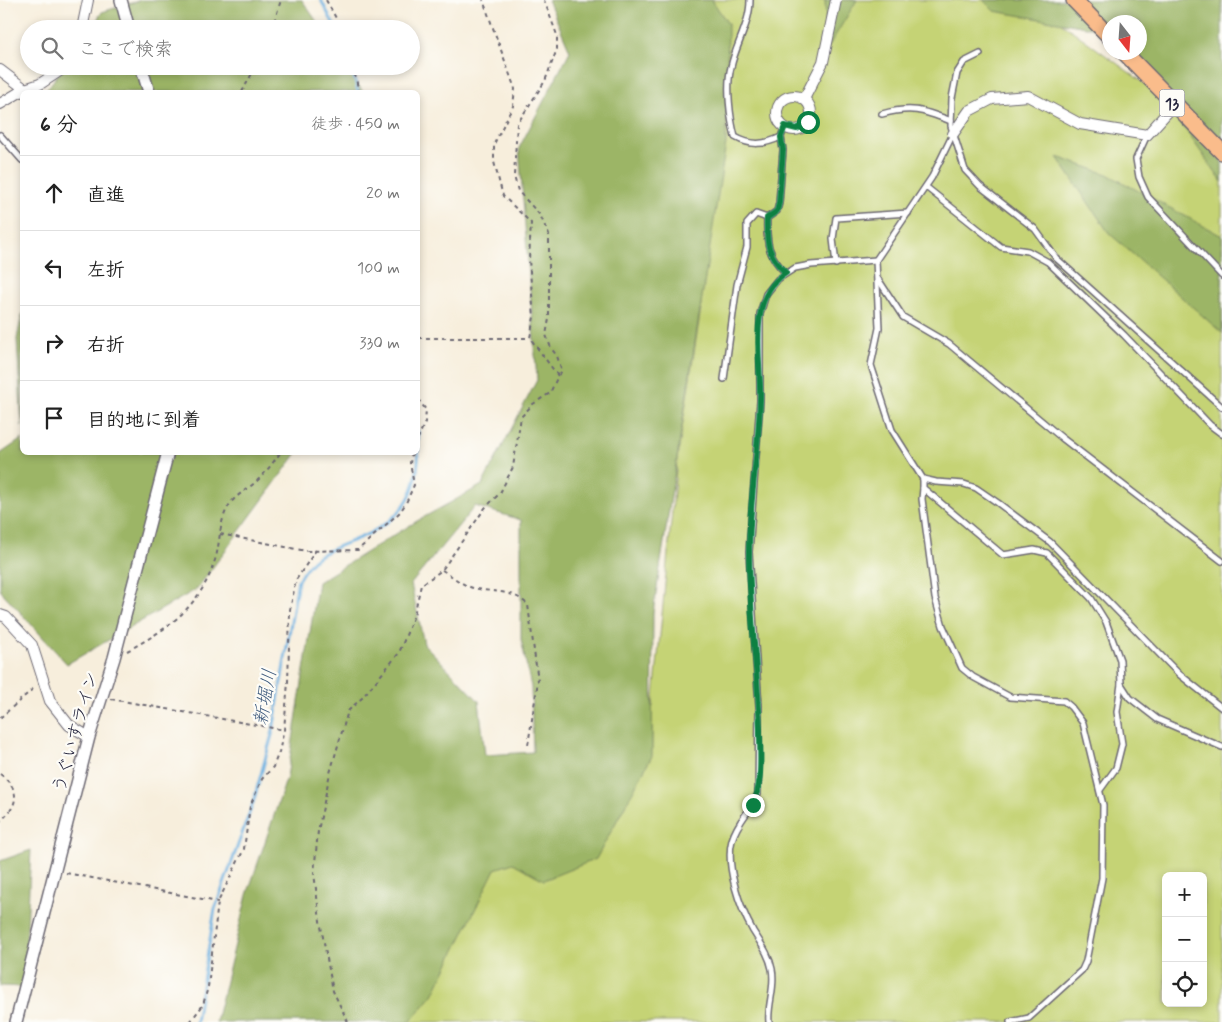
<!DOCTYPE html>
<html lang="ja">
<meta charset="utf-8">
<style>
:root{--surface:#fff;--page:#f6f6f6;--text:#222;--muted:#767676;--line:#e0e0e0}
body{margin:0;font-family:Mynerve,"Klee One",sans-serif;background:var(--page);color:var(--text)}
.controls{position:absolute;right:15px;bottom:15px;display:grid;overflow:hidden;border-radius:8px;box-shadow:0 2px 8px #0003}
.controls button{width:45px;height:45px;display:grid;place-items:center;padding:0;border:0;border-bottom:1px solid var(--line);background:var(--surface);color:var(--text);font:25px sans-serif}
.compass{position:absolute;left:1102px;top:15px;width:45px;height:45px;border-radius:50%;background:var(--surface);box-shadow:0 2px 8px #0003;rotate:163deg}
.stop{position:absolute;width:15px;height:15px;margin:-11px;border:4px solid #0b8043;border-radius:50%;background:#fff}
.stop.end{background:#0b8043;border-color:#fff;box-shadow:0 1px 5px #0008}
.list{margin:0;padding:0;list-style:none}
h2{display:flex;justify-content:space-between;align-items:center;height:65px;margin:0;padding:0 20px;font-size:21px}
h2 small{font-size:16px;font-weight:400;color:var(--muted)}
.list li{display:grid;grid-template-columns:32px 1fr auto;gap:15px;align-items:center;box-sizing:border-box;height:75px;padding:0 20px;border-top:1px solid var(--line)}
.list b{display:block;font-size:19px;white-space:nowrap}
.list em{font-size:16px;font-style:normal;color:var(--muted)}
.icon{flex:none;width:28px;height:28px;fill:none;stroke:currentColor;stroke-width:2;stroke-linecap:round;stroke-linejoin:round}
.map{position:relative;flex:none;width:1222px;height:1022px;overflow:hidden}
.search{position:absolute;background:var(--surface);box-shadow:0 2px 8px #0003;left:20px;top:20px;width:400px;height:55px;display:flex;align-items:center;gap:12px;box-sizing:border-box;padding:0 18px;border-radius:28px;color:var(--muted);font-size:19px}
.panel{position:absolute;background:var(--surface);box-shadow:0 2px 8px #0003;left:20px;top:90px;width:400px;height:365px;border-radius:8px}
.map>svg:first-child{display:block}
.green{fill:#c5d375;stroke:#747a58;fill-rule:evenodd}
.forest{fill:#9cb566;stroke:#5f6c50;fill-rule:evenodd}
.lines{fill:none;stroke-linecap:round;stroke-linejoin:round}
.stream{stroke:#69aedf;stroke-width:3}
.service-casing{stroke:#6d6973;stroke-width:8}
.minor-casing{stroke:#6d6973;stroke-width:12}
.tertiary-casing{stroke:#6d6973;stroke-width:14}
.primary-casing{stroke:#6d6973;stroke-width:18}
.path{stroke:#6d6973;stroke-width:2;stroke-dasharray:4 4;stroke-linecap:butt}
.service{stroke:#fff;stroke-width:5}
.minor{stroke:#fff;stroke-width:10}
.tertiary{stroke:#fff;stroke-width:11}
.primary{stroke:#fabc8b;stroke-width:15}
.route{stroke:#0b8043;stroke-width:6}
.labels{text-anchor:middle;stroke-width:4.5;stroke-linejoin:round;paint-order:stroke}
.shield{fill:#fdfcf7;stroke:#646373;stroke-width:1}
.shield-label{font-size:16px;font-weight:bold;fill:#22223b}
.street-label{font-size:18px;fill:#22223b;stroke:#fdfcf7}
.water-label{font-size:19px;font-style:italic;fill:#3e5a7d;stroke:#fdfcf7}
</style>
<div class="map">
<svg width="1222" height="1022" viewBox="0 0 1222 1022">
<rect width="100%" height="100%" fill="#fdfcf7"/>
<filter id="ink" filterUnits="userSpaceOnUse"><feTurbulence type="fractalNoise" baseFrequency=".02" numOctaves="2"/><feDisplacementMap in="SourceGraphic" scale="10" xChannelSelector="R" yChannelSelector="G"/><feConvolveMatrix kernelMatrix="1 2 1 2 8 2 1 2 1" color-interpolation-filters="sRGB"/></filter>
<filter id="wash" filterUnits="userSpaceOnUse"><feTurbulence type="fractalNoise" baseFrequency=".0096" numOctaves="4" result="noise"/><feDisplacementMap in="SourceGraphic" scale="20" xChannelSelector="R" yChannelSelector="G"/><feGaussianBlur stdDeviation="1.12" result="paint"/><feColorMatrix in="noise" values="0 0 0 0 0 0 0 0 0 0 0 0 0 0 0 0 0 1.4 0 .05"/><feComposite in="paint" operator="in"/></filter>
<g filter="url(#wash)">
<rect width="100%" height="100%" fill="#f7eedc"/>
<!-- green -->
<path class="green" d="M695 0H1030L1174 105 1222 175V1022H395L471 860 653 707 677 460 701 308ZM1166 876H1203V1003H1166Z"/>
<!-- forest -->
<g class="forest">
<polygon points="141,0 302,0 322,29 91,29 102,12"/>
<path d="M548 0H712L728 24 726 143 653 613 652 756 596 859 544 880 513 863 495 869 433 995 410 1022H216L247 895 287 777 318 582 417 521 482 485 537 380 519 148 570 51ZM475 506 521 520V639L531 687 533 752 485 755 479 701 424 644 411 584Z"/>
<polygon points="825,0 857,0 827,49"/>
<polygon points="983,0 1222,0 1222,182 1133,55 1129,53 1140,52 1140,22 1110,22 1109,40 1092,28 994,11"/>
<polygon points="64,66 346,66 363,92 45,92"/>
<polygon points="1057,157 1107,174 1222,236 1222,333 1109,233"/>
<polygon points="22,313 22,426 17,339"/>
<polygon points="22,439 22,452 297,453 197,589 67,664 0,590 0,454"/>
<polygon points="31,850 24,987 0,986 0,861"/>
</g>
<g class="lines">
<!-- stream -->
<g class="stream">
<polyline points="321,0 336,29"/>
<polyline points="351,66 358,92"/>
<path d="M196 1022 215 909 253 803 273 731 298 580C312 555 326 551 352 541 409 519 422 489 418 431"/>
</g>
</g>
</g>
<g filter="url(#ink)">
<g class="lines">
<!-- service casing -->
<g class="service-casing">
<g id="service">
<path d="M750 0C750 24 736 44 731 67 726 86 730 118 735 137 751 146 764 145 781 137L785 126"/>
<polyline points="980,54 964,62 957,73 952,98 951,126 965,170 980,186 1035,229 1056,258 1222,407"/>
<path d="M882 114C912 106 922 110 951 121"/>
<polyline points="953,134 932,177 876,260 879,328 871,365 892,430 923,479 923,488 1003,555 1034,550 1047,553 1091,598 1106,622 1120,660 1121,684 1130,698 1157,719 1222,747"/>
<polyline points="0,135 22,160"/>
<polyline points="1147,135 1136,159 1139,177 1148,197 1222,276"/>
<path d="M781 137 783 150 779 203 777 211 767 218C766 243 768 256 786 273"/>
<polyline points="926,187 1001,247 1028,251 1048,262 1124,335 1210,425 1222,434"/>
<polyline points="836,264 833,239 836,218 908,213"/>
<polyline points="878,279 903,317 949,344 1062,438 1222,561"/>
<polyline points="724,379 737,285 747,247 747,224 756,214 767,218"/>
<polyline points="923,479 936,482 964,484 976,488 998,503 1050,542 1179,674 1222,708"/>
<polyline points="923,488 922,499 935,598 943,626 962,668 973,677 1010,697 1064,701 1071,707 1083,723 1103,805 1102,878 1086,961 1082,970 1029,1018 1010,1022"/>
<polyline points="1100,790 1116,768 1122,744 1117,712 1121,684"/>
<path d="M769 1022C767 1005 776 987 772 969 769 954 761 944 753 931 740 908 725 866 732 840 738 820 751 811 758 794L759 706 749 552 760 401V314L766 294 778 279 795 268 811 265 876 260"/>
</g>
</g>
<!-- minor casing -->
<g class="minor-casing">
<g id="minor">
<polyline points="82,29 88,0"/>
<polyline points="0,70 25,89"/>
<circle cx="794" cy="113" r="17"/>
<polyline points="804,99 823,62 836,0"/>
<polyline points="0,104 25,89 40,84 67,66"/>
<polyline points="953,134 969,111 992,99 1028,96 1080,124 1147,135 1174,105"/>
<polyline points="0,615 6,617 32,645 50,701 69,725 89,737"/>
</g>
</g>
<!-- tertiary casing -->
<g class="tertiary-casing">
<g id="tertiary">
<polyline points="121,0 129,29"/>
<polyline points="141,66 149,92"/>
<polyline points="16,1022 89,737 114,658 168,452"/>
</g>
</g>
<!-- primary casing -->
<g class="primary-casing">
<g id="primary">
<polyline points="1074,0 1110,37"/>
<polyline points="1124,52 1222,152"/>
</g>
</g>
<!-- path -->
<g class="path">
<polyline points="326,0 342,29"/>
<polyline points="544,0 557,35 557,49 545,81 517,124 514,176 518,191 540,215 549,235 549,319 546,335 551,348 557,356 562,371 558,376"/>
<polyline points="272,29 281,0"/>
<polyline points="353,66 359,92"/>
<polyline points="242,92 256,66"/>
<polyline points="418,338 530,338"/>
<polyline points="418,399 426,410 425,422 418,438"/>
<polyline points="220,534 306,551 358,550 400,512 406,503 414,485 410,463 412,452"/>
<path d="M442 570C451 575 462 585 473 588 493 593 513 589 528 605L538 681 528 745"/>
<path d="M127 651C168 629 201 606 215 560 221 542 218 521 230 504 237 494 250 488 259 479 267 471 274 461 281 452"/>
<polyline points="111,699 284,730"/>
<polyline points="0,718 35,687"/>
<path d="M0 774C20 789 20 805 0 821"/>
<polyline points="66,873 218,902"/>
<polyline points="190,1022 203,1005 208,987 218,902 244,849 250,806 262,779 273,767 279,752 284,730 288,682 290,610 296,580 316,550"/>
<polyline points="348,1022 333,991 320,921 314,873 318,831 330,773 348,711 362,698 399,653 414,615 421,585 442,570 485,508 500,493 513,467 521,417 533,404 550,393 558,376 530,338 534,317 529,260 531,223 503,196 494,162 494,144 513,106 515,89 483,0"/>
</g>
<!-- service -->
<use href="#service" class="service"/>
<!-- minor -->
<use href="#minor" class="minor"/>
<!-- tertiary -->
<use href="#tertiary" class="tertiary"/>
<!-- primary -->
<use href="#primary" class="primary"/>
</g>
</g>
<g class="lines" filter="url(#ink)">
<!-- route -->
<path class="route" d="M753 805C763 783 760 755 760 730 758 671 749 611 749 552 749 501 759 451 760 400 762 360 745 298 786 273 768 256 766 243 767 218L777 211 779 203 783 150 781 137 785 126 797 129 808 122"/>
</g>
<g class="labels">
<!-- shield labels -->
<rect class="shield" x="1159.5" y="89.5" width="25" height="27" rx="4"/>
<g class="shield-label">
<text x="1172" y="109">13</text>
</g>
<!-- street labels -->
<g class="street-label">
<text transform="translate(75 732) rotate(-74)" y="6">うぐいすライン</text>
</g>
<!-- water labels -->
<g class="water-label">
<text transform="translate(264 697) rotate(-80)" y="7">新堀川</text>
</g>
</g>
</svg>
<div class="controls">
<button>+</button>
<button>−</button>
<button><svg class="icon" aria-label="locate" viewBox="0 0 24 24"><circle cx="12" cy="12" r="6"/><path d="M12 2v4M12 18v4M2 12h4M18 12h4"/></svg></button>
</div>
<svg class="compass" viewBox="-18 -18 36 36"><path d="M0-13l5 13h-10z" fill="#e53935"/><path d="M0 13l5-13h-10z" fill="#767676"/></svg>
<div class="stop" style="left:808px;top:122px"></div>
<div class="stop end" style="left:753px;top:805px"></div>
<div class="search"><svg class="icon" aria-label="search" viewBox="0 0 24 24"><circle cx="10" cy="10" r="6"/><path d="M15 15l6 6"/></svg>ここで検索</div>
<section class="panel">
<h2>6 分<small>徒歩 · 450 m</small></h2>
<ul class="list">
<li><svg class="icon" aria-label="ahead" viewBox="0 0 24 24"><path d="M12 20V5M6 11l6-6 6 6"/></svg><div><b>直進</b></div><em>20 m</em></li>
<li><svg class="icon" aria-label="left" viewBox="0 0 24 24"><path d="M17 20v-9H6M10 6l-5 5 5 5"/></svg><div><b>左折</b></div><em>100 m</em></li>
<li><svg class="icon" aria-label="right" viewBox="0 0 24 24"><path d="M7 20v-9h11M14 6l5 5-5 5"/></svg><div><b>右折</b></div><em>330 m</em></li>
<li><svg class="icon" aria-label="arrive" viewBox="0 0 24 24"><path d="M6 21V4h12l-3 4 3 4H6"/></svg><div><b>目的地に到着</b></div></li>
</ul>
</section>
</div>
